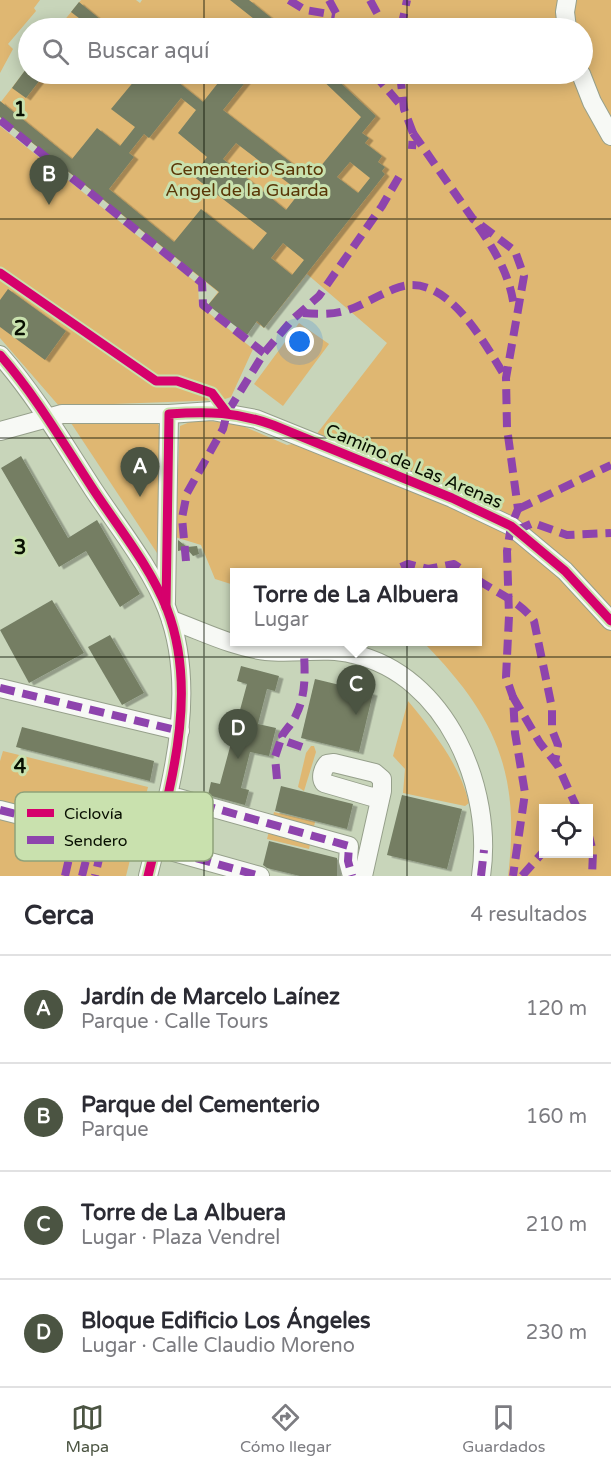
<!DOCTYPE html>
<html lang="es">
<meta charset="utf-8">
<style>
:root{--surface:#fff;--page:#f7f7f7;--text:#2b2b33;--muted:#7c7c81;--line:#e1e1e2;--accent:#4b5442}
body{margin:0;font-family:"Varela Round",sans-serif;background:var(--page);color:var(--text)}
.controls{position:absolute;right:18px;bottom:18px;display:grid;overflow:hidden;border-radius:0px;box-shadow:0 3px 15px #0003}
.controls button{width:54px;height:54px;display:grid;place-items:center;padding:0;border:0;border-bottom:2px solid var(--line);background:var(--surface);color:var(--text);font:30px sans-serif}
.you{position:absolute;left:300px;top:342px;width:21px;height:21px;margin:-15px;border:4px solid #fff;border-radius:50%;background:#1a73e8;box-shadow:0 0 0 9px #1a73e833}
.badge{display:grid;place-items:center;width:39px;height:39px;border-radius:50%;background:var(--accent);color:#fff;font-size:20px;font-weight:700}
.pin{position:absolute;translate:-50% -50px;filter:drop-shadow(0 2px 3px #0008)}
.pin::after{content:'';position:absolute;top:32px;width:21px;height:18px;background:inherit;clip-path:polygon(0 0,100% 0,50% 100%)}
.popup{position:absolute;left:230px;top:568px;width:252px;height:78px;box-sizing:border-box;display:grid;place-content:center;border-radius:0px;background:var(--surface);filter:drop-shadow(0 2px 4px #0005);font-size:20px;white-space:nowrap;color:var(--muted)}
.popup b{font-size:22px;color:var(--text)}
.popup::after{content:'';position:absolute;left:50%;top:100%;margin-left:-12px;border:12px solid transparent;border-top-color:var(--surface)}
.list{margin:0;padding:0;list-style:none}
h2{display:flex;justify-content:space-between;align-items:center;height:78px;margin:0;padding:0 24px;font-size:26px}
h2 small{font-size:20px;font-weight:400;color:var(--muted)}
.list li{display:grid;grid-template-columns:39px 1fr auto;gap:18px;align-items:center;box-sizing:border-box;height:108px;padding:0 24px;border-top:2px solid var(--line)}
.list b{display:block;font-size:22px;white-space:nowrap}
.list p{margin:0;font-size:20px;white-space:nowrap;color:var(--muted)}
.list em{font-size:20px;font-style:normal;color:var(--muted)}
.icon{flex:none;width:33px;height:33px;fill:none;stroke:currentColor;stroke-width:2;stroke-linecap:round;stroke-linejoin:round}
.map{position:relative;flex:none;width:611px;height:876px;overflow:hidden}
.search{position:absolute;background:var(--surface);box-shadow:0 3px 15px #0003;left:18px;right:18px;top:18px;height:66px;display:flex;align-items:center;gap:15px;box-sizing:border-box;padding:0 21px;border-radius:33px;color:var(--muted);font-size:22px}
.sheet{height:510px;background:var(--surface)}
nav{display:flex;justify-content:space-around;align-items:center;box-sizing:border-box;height:84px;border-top:2px solid var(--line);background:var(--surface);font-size:16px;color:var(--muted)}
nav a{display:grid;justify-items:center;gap:3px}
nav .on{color:var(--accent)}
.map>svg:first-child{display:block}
.green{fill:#dfb772;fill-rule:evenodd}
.building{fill:#747e64;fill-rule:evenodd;filter:url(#shadow)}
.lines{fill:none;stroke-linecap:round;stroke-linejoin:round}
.minor-casing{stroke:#96a08b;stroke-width:20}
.minor{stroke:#f7f9f5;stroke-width:18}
.quiet{stroke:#8e44ad;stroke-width:8;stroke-dasharray:15 8;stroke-linecap:butt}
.cycleway-casing{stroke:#c9e1ae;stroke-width:13}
.cycleway{stroke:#d6006c;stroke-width:9}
.grid{fill:none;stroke:#080f01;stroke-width:1.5;stroke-opacity:0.55}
.labels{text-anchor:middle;stroke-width:6;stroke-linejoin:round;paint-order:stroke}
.park-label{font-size:18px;fill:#593606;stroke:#c9e1ae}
.street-label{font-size:18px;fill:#080f01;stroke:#c9e1ae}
.key{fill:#c9e1ae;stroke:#8fa27a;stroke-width:1.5}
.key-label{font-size:16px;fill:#080f01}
.grid-label{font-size:20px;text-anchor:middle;font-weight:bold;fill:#080f01;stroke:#c9e1ae;stroke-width:6;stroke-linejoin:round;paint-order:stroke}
</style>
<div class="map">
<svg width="611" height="876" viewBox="0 0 611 876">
<defs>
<filter id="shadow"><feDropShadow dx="4.5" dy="2.5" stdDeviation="0" flood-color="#0004"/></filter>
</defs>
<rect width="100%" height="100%" fill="#c8d5ba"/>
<!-- green -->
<g class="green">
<polygon points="0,0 40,0 34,8 36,11 8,44 13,49 0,73"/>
<path d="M81 0H136L140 3 142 0H611V876H508C521 772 495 715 423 642H478V572H234V585L215 579 201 545 175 537 180 426 195 420 236 423 287 445 312 440 387 343 307 274 264 328 256 322 208 305 218 292 0 117V103L28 67V74H582V28H58ZM544 808H588V854H544Z"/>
<polygon points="0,126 198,284 199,305 253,349 231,397 222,400 59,406 0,338"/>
<polygon points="299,323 329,344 283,406 254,384"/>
<polygon points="69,420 157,422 160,428 161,559"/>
<path d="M408 701C433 731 460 765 469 803L465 806 403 793 405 769 393 756Z"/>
<polygon points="311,746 314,746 316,752 304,791 298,787 306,753"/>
<polygon points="3,751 148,787 126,876 0,876 0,761"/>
<polygon points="274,812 315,822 309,849 267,839"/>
</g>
<!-- building -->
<g class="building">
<polygon points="230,0 249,0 284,28 260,28 259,23"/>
<polygon points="79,2 111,28 92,28 71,12"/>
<polygon points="26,69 40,80 26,98 12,88"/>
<path d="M140 74H168L203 102 225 74H252L223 110 311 178 361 117 316 74H331L376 116 362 133 369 138 365 143 382 156 378 162 385 167 382 171 385 174 264 328 257 321 247 335 208 305 219 292 0 117V101L72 159 97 128 120 146 135 127 111 109ZM181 98 196 110 178 133 207 157 193 176 267 233 253 250 201 209 174 242 109 189 134 157 129 153 144 134 149 138ZM236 143 300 192 286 210 223 159ZM350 162 370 178 358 193 337 177ZM283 243 304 260 292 275 271 258Z"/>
<polygon points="8,289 66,331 45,360 0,327 0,300"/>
<polygon points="21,456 68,538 97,520 140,594 120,607 86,551 59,567 1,468"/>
<polygon points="178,540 187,547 197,546 199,554 193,556 187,549 178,551"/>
<polygon points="52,600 84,653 29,683 0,630"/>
<polygon points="110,635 144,693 122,705 88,647"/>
<polygon points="241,666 279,676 275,691 267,689 258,724 276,728 269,756 250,752 241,788 249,790 245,805 208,795 211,782 220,784 247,684 237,681"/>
<polygon points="315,679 373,693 359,752 301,738"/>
<polygon points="22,727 154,761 150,781 16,747"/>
<polygon points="281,786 353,804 347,829 275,811"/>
<polygon points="402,795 462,809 447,869 387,855"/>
<polygon points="269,841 337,858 337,876 300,876 267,868 263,865"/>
</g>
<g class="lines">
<!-- minor casing -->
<g class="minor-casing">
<g id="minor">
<polyline points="567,0 565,12 567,28"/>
<polyline points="581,74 592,102 611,136"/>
<path d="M0 355C36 396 63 443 93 489 118 527 150 566 167 609 200 695 169 791 148 876"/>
<polyline points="0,431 62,414 169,414 212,411 256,419 452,498 511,526 565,571 611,621"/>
<polyline points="166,602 169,414"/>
<path d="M171 620C202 631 233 647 266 651 295 654 326 647 353 654 447 675 494 789 481 876"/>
<polyline points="0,688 180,731"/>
<polyline points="178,798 349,846 348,861 352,876"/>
<polyline points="0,810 123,841"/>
<polyline points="174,852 260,876"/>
<path d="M363 876 382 791V779L375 773 334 763 327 764C323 769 320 777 324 783L372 797 379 795"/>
</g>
</g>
<!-- minor -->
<use href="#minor" class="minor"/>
<!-- quiet -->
<g class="quiet">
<polyline points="289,0 305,10 335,15"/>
<polyline points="329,0 344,28"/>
<polyline points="370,0 385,28"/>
<polyline points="401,28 407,0"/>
<polyline points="374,74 404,109"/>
<polyline points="400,74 404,109 413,133 412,149"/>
<polyline points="0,120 202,283 203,305 264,353"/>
<polyline points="413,133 473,219 515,251 524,276 506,378 507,428 518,509 511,526 507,551 509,616 506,677 513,697 515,733 525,793 513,876"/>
<path d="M478 226C496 252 510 276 514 307"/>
<path d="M303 313C350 317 354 306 394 289 445 267 484 343 506 378"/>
<polyline points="518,509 611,465"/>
<polyline points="517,530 533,523 567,535 611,533"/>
<polyline points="186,561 182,518 187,493 223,429 227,413 264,353 292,320 319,296 382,206 400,175"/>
<polyline points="401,567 408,564 428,569 454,564 466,572"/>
<path d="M478 580C497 593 521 602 534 621L552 708V730L558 745 555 762"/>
<polyline points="0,688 180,731"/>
<polyline points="513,697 540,743 558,766 577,808"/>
<path d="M302 747 285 741 282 736C286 729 293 723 296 715 306 695 305 674 304 652"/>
<polyline points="277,779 275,757 282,736"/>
<polyline points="178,798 349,846 348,861 352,876"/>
<polyline points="0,810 123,841"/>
<polyline points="588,832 593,852 592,876"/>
<polyline points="48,843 72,853"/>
<polyline points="174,852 260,876"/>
<polyline points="65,876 70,854 74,852 99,859 95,876"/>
<polyline points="82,876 93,832"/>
<polyline points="481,876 484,850"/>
<polyline points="522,876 544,851"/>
</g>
<!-- cycleway casing -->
<g class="cycleway-casing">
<g id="cycleway">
<polyline points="0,273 156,381 177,381 212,393 227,413"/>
<path d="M0 355C36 396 63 443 93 489 118 527 150 566 167 609 200 695 169 791 148 876"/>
<path d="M166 607 169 414C207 411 238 412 273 425L452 498 511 526 565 571 611 621"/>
</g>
</g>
<!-- cycleway -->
<use href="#cycleway" class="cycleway"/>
</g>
<!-- grid -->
<path class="grid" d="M204 0V28M407 0V28M204 74V876M407 74V876M0 219H611M0 438H611M0 657H611"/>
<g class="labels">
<!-- park labels -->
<g class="park-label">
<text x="247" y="175">Cementerio Santo<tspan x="247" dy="21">Angel de la Guarda</tspan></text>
</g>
<!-- street labels -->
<g class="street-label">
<text transform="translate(414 466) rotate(23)" y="6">Camino de Las Arenas</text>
</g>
</g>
<!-- legend -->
<rect x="15" y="792" width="198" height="69" rx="9" class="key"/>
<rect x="27" y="809" width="27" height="8" fill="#d6006c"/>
<rect x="27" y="836" width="27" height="8" fill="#8e44ad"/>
<g class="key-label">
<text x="64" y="819">Ciclovía</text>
<text x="64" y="846">Sendero</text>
</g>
<g class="grid-label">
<text x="20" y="116">1</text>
<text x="20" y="335">2</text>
<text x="20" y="554">3</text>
<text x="20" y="773">4</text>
</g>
</svg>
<div class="controls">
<button><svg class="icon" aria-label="locate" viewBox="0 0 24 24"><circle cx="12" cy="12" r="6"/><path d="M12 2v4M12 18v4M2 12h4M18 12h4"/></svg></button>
</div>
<div class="you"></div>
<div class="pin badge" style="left:140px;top:497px">A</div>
<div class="pin badge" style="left:49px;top:205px">B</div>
<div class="pin badge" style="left:356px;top:715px">C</div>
<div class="popup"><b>Torre de La Albuera</b>Lugar</div>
<div class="pin badge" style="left:238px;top:759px">D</div>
<div class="search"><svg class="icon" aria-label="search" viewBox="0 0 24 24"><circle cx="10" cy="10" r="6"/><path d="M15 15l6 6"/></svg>Buscar aquí</div>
</div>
<section class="sheet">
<h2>Cerca<small>4 resultados</small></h2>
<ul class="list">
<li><span class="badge">A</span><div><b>Jardín de Marcelo Laínez</b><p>Parque · Calle Tours</p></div><em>120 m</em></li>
<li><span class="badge">B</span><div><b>Parque del Cementerio</b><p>Parque</p></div><em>160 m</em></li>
<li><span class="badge">C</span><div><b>Torre de La Albuera</b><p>Lugar · Plaza Vendrel</p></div><em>210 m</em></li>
<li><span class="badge">D</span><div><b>Bloque Edificio Los Ángeles</b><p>Lugar · Calle Claudio Moreno</p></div><em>230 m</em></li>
</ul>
</section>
<nav>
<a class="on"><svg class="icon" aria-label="map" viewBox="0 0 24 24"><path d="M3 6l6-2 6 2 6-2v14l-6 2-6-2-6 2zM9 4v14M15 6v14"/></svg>Mapa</a>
<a><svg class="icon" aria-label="directions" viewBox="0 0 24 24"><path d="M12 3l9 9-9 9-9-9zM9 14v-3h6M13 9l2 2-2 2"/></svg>Cómo llegar</a>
<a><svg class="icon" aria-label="saved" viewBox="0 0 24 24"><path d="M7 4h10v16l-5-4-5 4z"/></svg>Guardados</a>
</nav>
